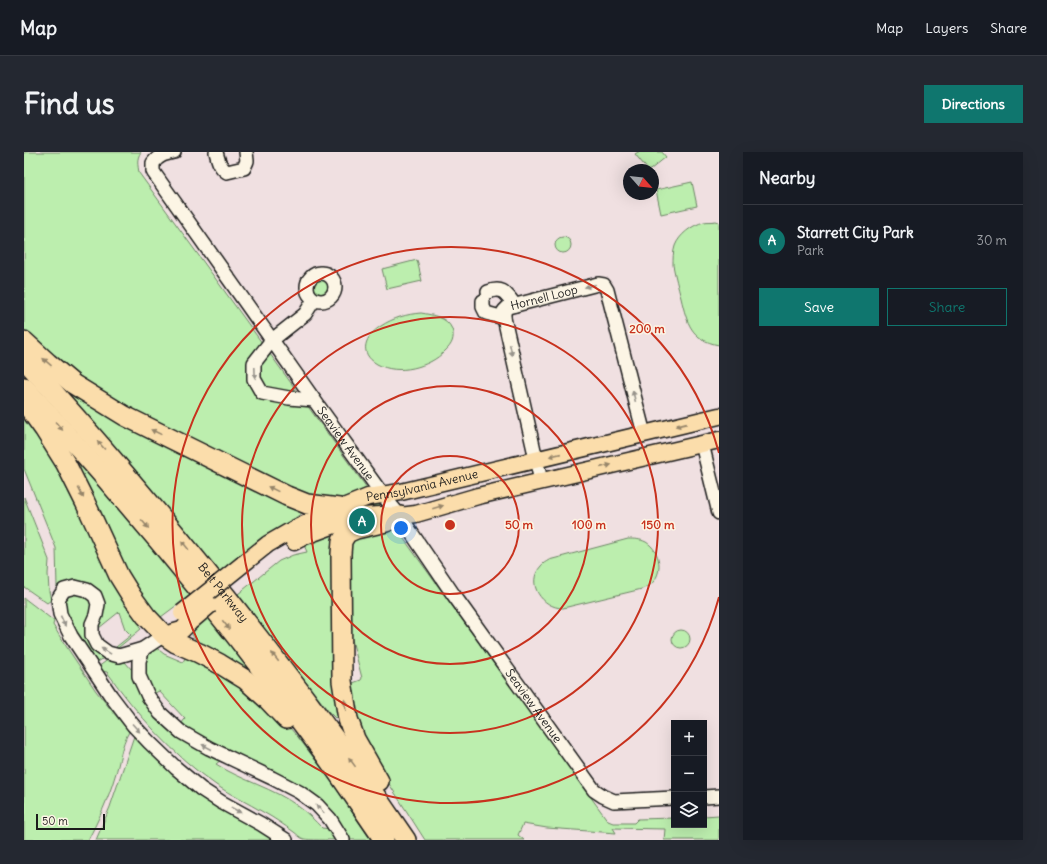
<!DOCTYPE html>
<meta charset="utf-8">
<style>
:root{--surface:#171b24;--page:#242831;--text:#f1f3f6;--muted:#9ea1a6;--line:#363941;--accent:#0f766e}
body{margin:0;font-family:Delius,sans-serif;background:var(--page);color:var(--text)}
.controls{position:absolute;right:12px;bottom:12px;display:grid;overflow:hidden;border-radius:0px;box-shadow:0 4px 16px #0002}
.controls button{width:36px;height:36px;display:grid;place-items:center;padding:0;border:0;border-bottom:1px solid var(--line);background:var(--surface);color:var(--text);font:20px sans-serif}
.compass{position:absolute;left:599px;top:12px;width:36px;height:36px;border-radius:50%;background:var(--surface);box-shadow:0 4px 16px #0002;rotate:117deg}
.scale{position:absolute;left:12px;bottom:10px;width:69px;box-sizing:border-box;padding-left:4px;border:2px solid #1c1c1c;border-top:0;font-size:11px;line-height:14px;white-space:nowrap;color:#1c1c1c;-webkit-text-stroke:3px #fcf5e5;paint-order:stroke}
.you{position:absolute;left:377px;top:376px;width:14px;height:14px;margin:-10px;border:3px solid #fff;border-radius:50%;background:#1a73e8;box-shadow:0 0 0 6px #1a73e833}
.badge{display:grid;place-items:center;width:26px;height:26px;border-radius:50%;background:var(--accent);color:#fff;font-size:13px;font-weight:700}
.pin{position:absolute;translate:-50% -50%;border:2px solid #fff;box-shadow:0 1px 4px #0006}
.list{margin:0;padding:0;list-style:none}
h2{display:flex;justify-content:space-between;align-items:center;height:52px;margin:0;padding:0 16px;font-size:17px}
h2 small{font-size:13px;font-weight:400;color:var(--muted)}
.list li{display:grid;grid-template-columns:26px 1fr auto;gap:12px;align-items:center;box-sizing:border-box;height:72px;padding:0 16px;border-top:1px solid var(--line)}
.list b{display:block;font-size:15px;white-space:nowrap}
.list p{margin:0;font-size:13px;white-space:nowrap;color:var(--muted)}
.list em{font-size:13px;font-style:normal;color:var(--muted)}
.actions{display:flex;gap:8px;padding:12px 16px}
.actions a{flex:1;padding:9px 0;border:1px solid var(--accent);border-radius:0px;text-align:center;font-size:14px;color:var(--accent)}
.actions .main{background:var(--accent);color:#fff}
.icon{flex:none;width:22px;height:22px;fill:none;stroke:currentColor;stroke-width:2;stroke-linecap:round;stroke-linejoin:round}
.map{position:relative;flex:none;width:695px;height:688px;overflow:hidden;border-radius:0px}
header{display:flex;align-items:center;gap:24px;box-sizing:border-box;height:56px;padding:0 20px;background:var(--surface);border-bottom:1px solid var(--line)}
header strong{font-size:19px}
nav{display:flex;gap:22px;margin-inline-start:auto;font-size:14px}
.intro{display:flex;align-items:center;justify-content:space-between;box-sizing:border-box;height:96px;padding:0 24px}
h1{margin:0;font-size:28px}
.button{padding:10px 18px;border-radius:0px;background:var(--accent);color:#fff;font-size:14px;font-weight:700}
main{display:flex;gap:24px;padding:0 24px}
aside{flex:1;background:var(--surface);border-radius:0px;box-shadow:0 4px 16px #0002}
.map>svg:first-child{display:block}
.green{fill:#bceeae;stroke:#6c8565}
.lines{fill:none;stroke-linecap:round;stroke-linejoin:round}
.minor-casing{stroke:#1c1c1c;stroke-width:16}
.major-casing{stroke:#1c1c1c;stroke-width:19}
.highway-casing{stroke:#1c1c1c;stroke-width:22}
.minor{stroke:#fcf5e5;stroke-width:13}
.major{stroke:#fbddab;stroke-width:16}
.highway{stroke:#fbddab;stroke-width:19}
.major-bridge-casing{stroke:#1c1c1c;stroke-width:19;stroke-linecap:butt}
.major-bridge{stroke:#fbddab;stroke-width:16}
.oneway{fill:#97938b}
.oneway2{fill:#97866b}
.ring{fill:none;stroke:#c8321e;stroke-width:2}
.labels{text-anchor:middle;stroke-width:3;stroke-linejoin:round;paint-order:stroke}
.street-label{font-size:12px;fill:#1c1c1c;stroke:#fcf5e5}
.centre{fill:#c8321e;stroke:#fcf5e5;stroke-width:2}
.ring-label{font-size:12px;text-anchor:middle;font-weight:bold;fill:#c8321e;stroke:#fcf5e5;stroke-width:3;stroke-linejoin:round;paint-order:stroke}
</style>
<header>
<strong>Map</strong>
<nav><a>Map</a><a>Layers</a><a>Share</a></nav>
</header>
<div class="intro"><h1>Find us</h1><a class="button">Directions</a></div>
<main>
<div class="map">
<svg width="695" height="688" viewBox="0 0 695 688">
<rect width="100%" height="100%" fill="#f0e0e1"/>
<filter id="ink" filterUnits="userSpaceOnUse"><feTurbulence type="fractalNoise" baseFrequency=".025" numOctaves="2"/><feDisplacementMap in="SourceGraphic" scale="8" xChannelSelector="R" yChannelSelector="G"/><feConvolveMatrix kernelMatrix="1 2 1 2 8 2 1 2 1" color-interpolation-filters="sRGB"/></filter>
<g filter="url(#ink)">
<!-- green -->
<g class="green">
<path d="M0 0H117C112 7 114 13 115 21L584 669 589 671H610L614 667 650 666V673H680V664L695 663V688H640L641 677 589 676 592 681 523 676 499 672 494 683 500 688H401L353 613 332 565 326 532 337 528 338 526 327 484 325 391 291 343 283 345 111 265 25 206 0 180Z"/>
<polygon points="614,0 638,0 642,5 626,18 624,18 611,2"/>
<polygon points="668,30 673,54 637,62 632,38"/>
<path d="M692 69 695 70V193C667 188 663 171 657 146 654 135 651 124 649 113 649 107 649 100 651 94 655 83 668 73 680 70 684 69 688 70 692 69Z"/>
<circle cx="539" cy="93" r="8"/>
<polygon points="393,108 398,129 363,137 358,117"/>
<circle cx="297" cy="135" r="9"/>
<path d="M397 161C409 163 423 165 428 177 431 186 428 193 421 199 406 215 374 224 353 212 334 201 341 184 357 174 369 166 383 162 397 161Z"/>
<polygon points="31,227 277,356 278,361 263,372 235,388 196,420"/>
<polygon points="0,255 121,470 115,475 117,477 89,500 87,499 107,483 101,477 95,460 70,480 73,442 35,437 33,435 32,396 0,317"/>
<polygon points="56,311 138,402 140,411 149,419 169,441 137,465 134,462 131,465 109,433 54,315"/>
<polygon points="0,345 25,408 24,422 25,439 27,448 23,451 0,435"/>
<polygon points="306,382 308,384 311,383 318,560 311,566 305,560 214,442 255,409 269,403 283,400 280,393"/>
<path d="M604 387C610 387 616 387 622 390 637 399 640 422 626 433 624 434 620 436 618 437L539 456C518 456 501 431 517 414 519 411 522 410 525 408Z"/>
<path d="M49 439 62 442 71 453C64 474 54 494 80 506L69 513 38 462 41 442Z"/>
<path d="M0 446 30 469 29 473 38 488 72 539 105 580C97 593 96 610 91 624 85 645 74 669 64 688H0Z"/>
<polygon points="188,463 232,523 173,491 171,488 171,487 168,483 171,477"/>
<circle cx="657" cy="487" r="9"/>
<polygon points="130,494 140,502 159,510 163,502 245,553 274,585 305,626 347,688 323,688 309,666 189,593 157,572 161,567 135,539 127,543 119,526 119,505"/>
<path d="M85 507H88L101 510 108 518 112 533 119 550 141 573 197 608 192 612C218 629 250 636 275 655 284 661 291 669 298 676L307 677 313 688C306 688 284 688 280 687 276 686 273 682 270 680 260 673 250 666 239 660 224 651 207 643 192 633 149 603 113 562 83 520L70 518Z"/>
<polygon points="110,584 163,634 250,688 72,688 86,655"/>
</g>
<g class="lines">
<!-- minor casing -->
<g class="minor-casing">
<g id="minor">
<path id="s1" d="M150 0C141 2 135 3 129 11V19L130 21 298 259 358 342 376 364 429 442 570 638 579 644 590 649 650 646"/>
<path d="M192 0C194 8 196 16 203 20L220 16 223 9 222 0"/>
<circle cx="297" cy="135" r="14"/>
<path d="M464 140C479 134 482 142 491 153"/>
<polyline points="290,148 281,162 248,188 230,211 230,227 238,241 265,246 290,248"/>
<polyline points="459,149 459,155 462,161 480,166"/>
<polyline points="678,292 695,361"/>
<path id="s2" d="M517 329 480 166V159L484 155 574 132 580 133 583 138 620 282"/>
<polyline points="140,483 119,497 95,504 84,501 73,493 68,483 68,472 72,463 74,452 71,444 63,438 51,435 40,438 34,447 36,462 47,484 87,544 109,573 125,590 152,616 177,637 197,650 237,672 262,688"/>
<polyline points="119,497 115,509 115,524 124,544 136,561 157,580 185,596 248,626 275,640 293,653 306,667 319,688"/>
<polyline points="680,645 695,644"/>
</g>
</g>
<!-- major casing -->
<g class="major-casing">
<g id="major">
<polyline points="270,390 281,384 324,368 338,364 357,363 376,364 392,362 454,344 695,288"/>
<path id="s3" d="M219 412 244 392 270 377 307 360 344 345 377 340 695 264"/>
<polyline points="140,483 158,478 166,470"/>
</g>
</g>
<!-- highway casing -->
<g class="highway-casing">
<g id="highway">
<polyline points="0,189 24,211 49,232 101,264 263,344 283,352 315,356"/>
<path id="s4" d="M0 207C32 243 65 279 96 316 198 435 294 558 382 688"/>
<path d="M0 235C103 348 201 465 291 589 315 621 337 655 360 688"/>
<polyline points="5,256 20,277 42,312 61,350 95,424 108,445 122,464 140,483 152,491 175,501 196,512 222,528 243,547 262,567"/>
<polyline points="355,629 331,587 324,567 318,529 317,402 318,389 323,381 332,377 362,370 376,364"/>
</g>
</g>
<!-- minor -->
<use href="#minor" class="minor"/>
<!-- major -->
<use href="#major" class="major"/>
<!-- highway -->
<use href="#highway" class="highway"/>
<!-- major-bridge casing -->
<g class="major-bridge-casing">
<g id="major-bridge">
<polyline points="158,461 219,412"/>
<polyline points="166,470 186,453"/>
</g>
</g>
<!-- major-bridge -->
<use href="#major-bridge" class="major-bridge"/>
</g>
<!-- one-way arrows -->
<defs><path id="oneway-solid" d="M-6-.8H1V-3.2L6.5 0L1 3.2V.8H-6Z"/></defs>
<g class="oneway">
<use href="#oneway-solid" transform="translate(566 134) rotate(166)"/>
<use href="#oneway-solid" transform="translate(487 198) rotate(77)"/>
<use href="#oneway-solid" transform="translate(231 221) rotate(88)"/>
<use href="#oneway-solid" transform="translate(610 244) rotate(-104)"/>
<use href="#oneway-solid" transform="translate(39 469) rotate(65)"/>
<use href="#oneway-solid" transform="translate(82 499) rotate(-149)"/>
<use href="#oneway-solid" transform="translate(112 576) rotate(48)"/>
<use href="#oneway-solid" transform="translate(183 595) rotate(-152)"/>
<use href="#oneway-solid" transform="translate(296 657) rotate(-135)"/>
<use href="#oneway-solid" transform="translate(212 658) rotate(29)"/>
</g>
<g class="oneway2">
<use href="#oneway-solid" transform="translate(23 210) rotate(-139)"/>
<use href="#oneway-solid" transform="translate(657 273) rotate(167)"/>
<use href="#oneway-solid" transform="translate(35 274) rotate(49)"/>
<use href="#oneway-solid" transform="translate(132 280) rotate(-154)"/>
<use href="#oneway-solid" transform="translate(77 293) rotate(-131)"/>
<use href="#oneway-solid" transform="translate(531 303) rotate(167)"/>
<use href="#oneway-solid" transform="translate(582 314) rotate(-13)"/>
<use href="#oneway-solid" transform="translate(249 337) rotate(-154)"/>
<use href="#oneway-solid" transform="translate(57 341) rotate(63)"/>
<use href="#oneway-solid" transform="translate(414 355) rotate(-16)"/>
<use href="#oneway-solid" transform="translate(121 372) rotate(50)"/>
<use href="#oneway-solid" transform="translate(161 393) rotate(-129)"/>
<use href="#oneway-solid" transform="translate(202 473) rotate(52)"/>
<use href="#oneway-solid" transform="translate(251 505) rotate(-128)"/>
<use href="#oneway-solid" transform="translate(321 553) rotate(-98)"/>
<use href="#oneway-solid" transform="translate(328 610) rotate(-126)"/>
</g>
</g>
<!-- distance rings -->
<g class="ring">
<circle cx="426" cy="373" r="69"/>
<circle cx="426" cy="373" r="139"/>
<circle cx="426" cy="373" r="208"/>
<path d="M695 445A278 278 0 1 1 695 301"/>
</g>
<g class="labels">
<!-- street labels -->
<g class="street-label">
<text dy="4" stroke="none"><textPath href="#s2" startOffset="217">Hornell Loop</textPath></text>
<text dy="4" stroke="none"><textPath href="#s1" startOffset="366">Seaview Avenue</textPath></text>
<text dy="4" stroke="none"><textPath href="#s3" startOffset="198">Pennsylvania Avenue</textPath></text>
<text dy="4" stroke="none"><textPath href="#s4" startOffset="307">Belt Parkway</textPath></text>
<text dy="4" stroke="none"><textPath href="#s1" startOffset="689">Seaview Avenue</textPath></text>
</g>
</g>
<circle cx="426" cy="373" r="6" class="centre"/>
<g class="ring-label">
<text x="623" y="181">200 m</text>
<text x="495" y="377">50 m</text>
<text x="565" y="377">100 m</text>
<text x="634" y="377">150 m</text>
</g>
</svg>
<div class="controls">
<button>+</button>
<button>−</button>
<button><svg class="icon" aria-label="layers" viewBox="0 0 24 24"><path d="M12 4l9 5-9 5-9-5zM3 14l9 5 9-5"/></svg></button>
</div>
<svg class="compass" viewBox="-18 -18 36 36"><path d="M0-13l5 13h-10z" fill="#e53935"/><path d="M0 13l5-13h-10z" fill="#9ea1a6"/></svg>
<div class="scale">50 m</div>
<div class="you"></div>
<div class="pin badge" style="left:338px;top:369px">A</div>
</div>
<aside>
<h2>Nearby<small></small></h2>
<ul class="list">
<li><span class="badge">A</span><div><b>Starrett City Park</b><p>Park</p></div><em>30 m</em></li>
</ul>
<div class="actions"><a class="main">Save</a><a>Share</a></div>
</aside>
</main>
